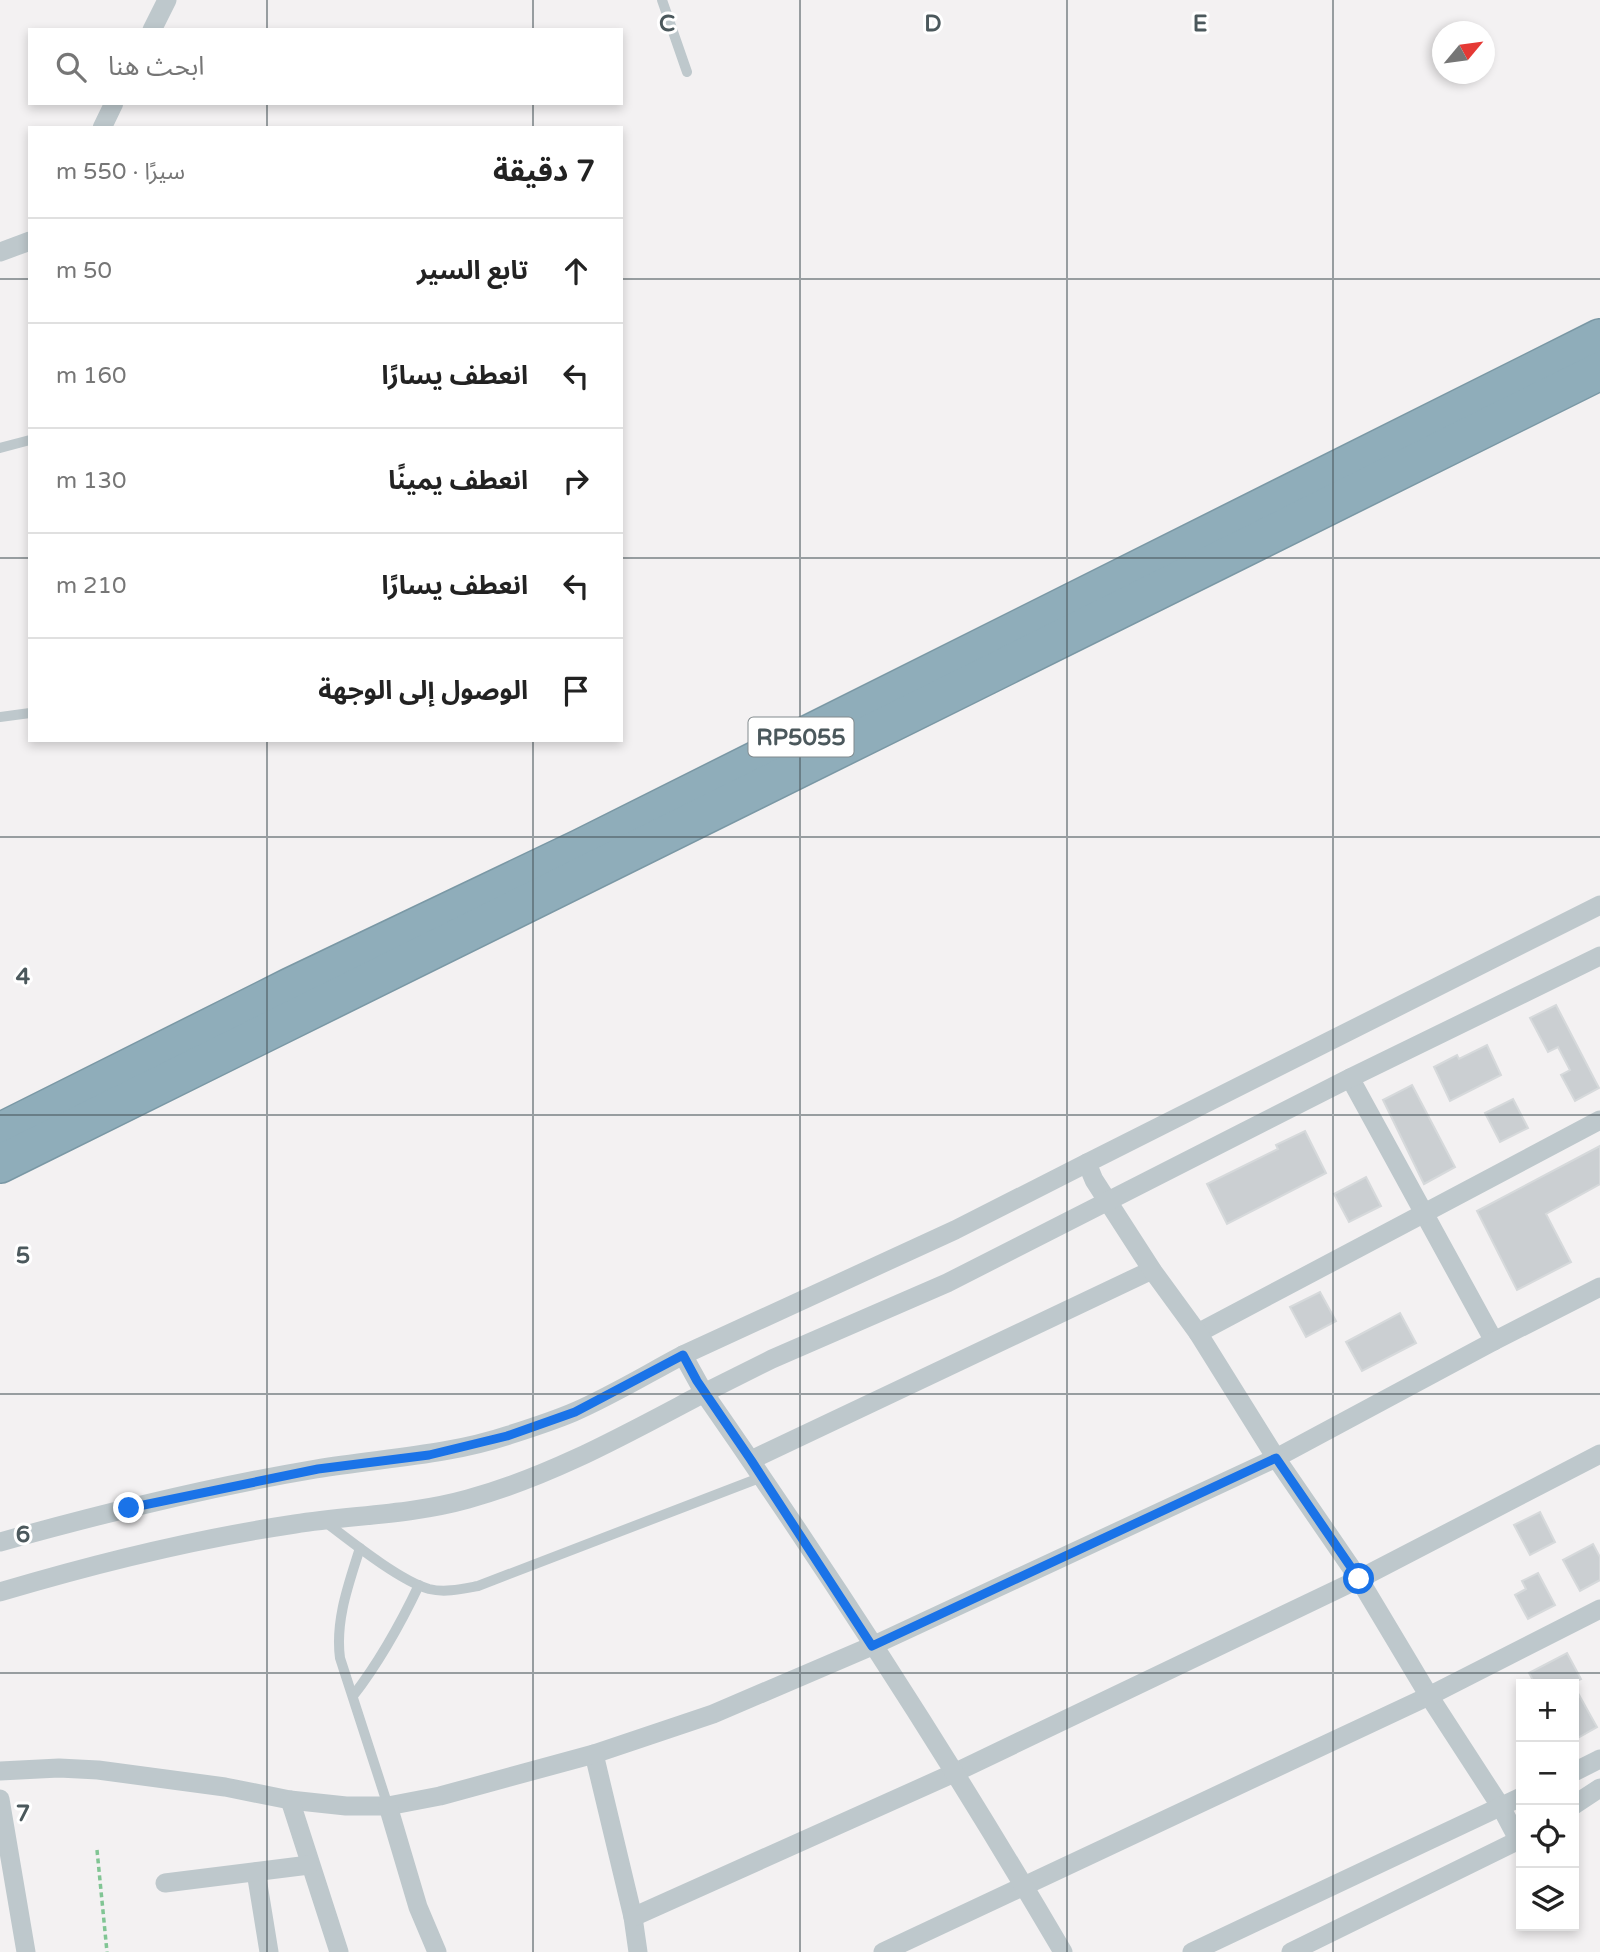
<!DOCTYPE html>
<html lang="ar">
<meta charset="utf-8">
<style>
:root{--surface:#fff;--page:#f6f6f6;--text:#222;--muted:#767676;--line:#e0e0e0}
body{margin:0;font-family:"Varela Round","Noto Sans Arabic",sans-serif;background:var(--page);color:var(--text);direction:rtl}
.controls{position:absolute;right:21px;bottom:21px;display:grid;overflow:hidden;border-radius:0px;box-shadow:0 4px 10px #0003}
.controls button{width:63px;height:63px;display:grid;place-items:center;padding:0;border:0;border-bottom:2px solid var(--line);background:var(--surface);color:var(--text);font:35px sans-serif}
.compass{position:absolute;left:1432px;top:21px;width:63px;height:63px;border-radius:50%;background:var(--surface);box-shadow:0 4px 10px #0003;rotate:61deg}
.stop{position:absolute;width:21px;height:21px;margin:-16px;border:5px solid #1a73e8;border-radius:50%;background:#fff}
.stop.end{background:#1a73e8;border-color:#fff;box-shadow:0 2px 7px #0008}
.list{margin:0;padding:0;list-style:none}
h2{display:flex;justify-content:space-between;align-items:center;height:91px;margin:0;padding:0 28px;font-size:30px}
h2 small{font-size:23px;font-weight:400;color:var(--muted)}
.list li{display:grid;grid-template-columns:46px 1fr auto;gap:21px;align-items:center;box-sizing:border-box;height:105px;padding:0 28px;border-top:2px solid var(--line)}
.list b{display:block;font-size:26px;white-space:nowrap}
.list em{font-size:23px;font-style:normal;color:var(--muted)}
.icon{flex:none;width:38px;height:38px;fill:none;stroke:currentColor;stroke-width:2;stroke-linecap:round;stroke-linejoin:round}
.map{position:relative;flex:none;width:1600px;height:1952px;overflow:hidden;direction:ltr}
.search{position:absolute;background:var(--surface);box-shadow:0 4px 10px #0003;left:28px;top:28px;width:595px;height:77px;display:flex;align-items:center;gap:18px;box-sizing:border-box;padding:0 24px;border-radius:0px;color:var(--muted);font-size:26px}
.panel{position:absolute;background:var(--surface);box-shadow:0 4px 10px #0003;left:28px;top:126px;width:595px;height:616px;border-radius:0px;direction:rtl}
.map>svg:first-child{display:block}
.building{fill:#cbcfd2;stroke:#d6d9db;stroke-width:2}
.lines{fill:none;stroke-linecap:round;stroke-linejoin:round}
.highway-casing{stroke:#7a98a5;stroke-width:40}
.path{stroke:#81c594;stroke-width:3.5;stroke-dasharray:5 3.5;stroke-linecap:butt}
.lane{stroke:#bec8cc;stroke-width:10}
.street{stroke:#bec8cc;stroke-width:19}
.highway{stroke:#8fadba;stroke-width:37}
.route{stroke:#1a73e8;stroke-width:9}
.grid{fill:none;stroke:#4b585c;stroke-width:2;stroke-opacity:0.55}
.labels{text-anchor:middle;stroke-width:6;stroke-linejoin:round;paint-order:stroke}
.shield{fill:#fff;stroke:#818a8d;stroke-width:2}
.shield-label{font-size:23px;font-weight:bold;fill:#4b585c}
.grid-label{font-size:23px;text-anchor:middle;font-weight:bold;fill:#4b585c;stroke:#fff;stroke-width:6;stroke-linejoin:round;paint-order:stroke}
</style>
<div class="map">
<svg width="1600" height="1952" viewBox="0 0 1600 1952">
<rect width="100%" height="100%" fill="#f3f1f2"/>
<!-- building -->
<g class="building">
<polygon points="1556,1005 1599,1088 1575,1101 1561,1075 1570,1070 1558,1047 1548,1052 1530,1018"/>
<polygon points="1487,1045 1501,1075 1450,1101 1434,1067 1457,1055 1459,1059"/>
<polygon points="1412,1085 1455,1167 1424,1184 1383,1100"/>
<polygon points="1513,1099 1528,1128 1500,1142 1485,1113"/>
<polygon points="1305,1131 1326,1173 1227,1224 1207,1184 1278,1149 1276,1145"/>
<polygon points="1600,1146 1600,1184 1546,1214 1571,1262 1517,1290 1477,1211"/>
<polygon points="1366,1177 1381,1206 1349,1222 1334,1194"/>
<polygon points="1320,1292 1336,1321 1306,1337 1290,1307"/>
<polygon points="1400,1313 1416,1343 1362,1371 1346,1342"/>
<polygon points="1540,1512 1555,1542 1530,1555 1514,1525"/>
<polygon points="1593,1544 1600,1557 1600,1580 1580,1591 1563,1560"/>
<polygon points="1538,1573 1555,1605 1528,1619 1515,1595 1526,1589 1522,1581"/>
<polygon points="1567,1653 1581,1679 1571,1684 1535,1684 1529,1673"/>
<polygon points="1574,1686 1597,1727 1574,1740"/>
</g>
<g class="lines">
<!-- highway casing -->
<g class="highway-casing">
<g id="highway">
<polyline points="0,1132 290,987 581,848 1600,338"/>
<path d="M0 1164C535 903 1066 634 1600 371"/>
</g>
</g>
<!-- path -->
<polyline class="path" points="97,1850 107,1952"/>
<!-- lane -->
<g class="lane">
<polyline points="662,0 687,72"/>
<polyline points="0,448 30,440"/>
<polyline points="0,717 30,713"/>
<path d="M324 1521C349 1540 400 1581 429 1589 445 1593 462 1589 478 1586L762 1477"/>
<path d="M360 1548C349 1583 335 1620 340 1658L388 1806"/>
<path d="M353 1696C380 1661 400 1625 419 1585"/>
</g>
<!-- street -->
<g class="street">
<polyline points="152,30 167,0"/>
<polyline points="102,128 114,103"/>
<polyline points="0,252 30,241"/>
<polyline points="1350,1078 1494,1341"/>
<polyline points="1198,1333 1600,1120"/>
<polyline points="683,1355 955,1230 1087,1163"/>
<polyline points="751,1460 1152,1270"/>
<path d="M0 1542C104 1513 209 1487 316 1469 381 1458 446 1456 509 1435 531 1428 553 1421 574 1412 611 1396 647 1374 683 1355L704 1393C628 1433 552 1476 468 1499 411 1515 352 1515 295 1524 195 1539 97 1563 0 1592"/>
<polyline points="594,1754 633,1917 638,1952"/>
<polyline points="0,1771 59,1768 98,1770 225,1787 290,1800 346,1806 388,1806 440,1796 594,1754 713,1714 872,1646 1276,1458 1494,1341 1600,1287"/>
<polyline points="1574,1772 1600,1759"/>
<polyline points="0,1799 26,1952"/>
<polyline points="290,1800 339,1952"/>
<polyline points="1574,1805 1600,1788"/>
<polyline points="388,1806 418,1907 437,1952"/>
<polyline points="1519,1841 1501,1807 1429,1696 1359,1579 1276,1458 1198,1333 1152,1270 1094,1180 1087,1163 1600,905"/>
<polyline points="256,1872 269,1952"/>
<polyline points="165,1883 309,1865"/>
<polyline points="633,1917 954,1773 1359,1579 1600,1454"/>
<polyline points="883,1952 1429,1696 1600,1609"/>
<path d="M1063 1952C951 1761 830 1574 704 1393L772 1359 947 1283 1350 1078 1600 956"/>
<polyline points="1192,1952 1521,1797"/>
<polyline points="1291,1952 1521,1839"/>
</g>
<!-- highway -->
<use href="#highway" class="highway"/>
</g>
<g class="lines">
<!-- route -->
<polyline class="route" points="129,1508 318,1469 429,1455 507,1436 575,1412 683,1355 697,1381 751,1460 872,1646 1276,1458 1359,1579"/>
</g>
<!-- grid -->
<path class="grid" d="M267 0V30M533 0V30M800 0V1952M1067 0V1952M1333 0V1952M267 103V128M533 103V128M0 279H30M621 279H1600M0 558H30M621 558H1600M267 740V1952M533 740V1952M0 837H1600M0 1115H1600M0 1394H1600M0 1673H1600"/>
<g class="labels">
<!-- shield labels -->
<rect class="shield" x="748.5" y="717.5" width="105" height="39" rx="5"/>
<g class="shield-label">
<text x="801" y="745">RP5055</text>
</g>
</g>
<g class="grid-label">
<text x="667" y="31">C</text>
<text x="933" y="31">D</text>
<text x="1200" y="31">E</text>
<text x="23" y="984">4</text>
<text x="23" y="1263">5</text>
<text x="23" y="1542">6</text>
<text x="23" y="1821">7</text>
</g>
</svg>
<div class="controls">
<button>+</button>
<button>−</button>
<button><svg class="icon" aria-label="locate" viewBox="0 0 24 24"><circle cx="12" cy="12" r="6"/><path d="M12 2v4M12 18v4M2 12h4M18 12h4"/></svg></button>
<button><svg class="icon" aria-label="layers" viewBox="0 0 24 24"><path d="M12 4l9 5-9 5-9-5zM3 14l9 5 9-5"/></svg></button>
</div>
<svg class="compass" viewBox="-18 -18 36 36"><path d="M0-13l5 13h-10z" fill="#e53935"/><path d="M0 13l5-13h-10z" fill="#767676"/></svg>
<div class="stop" style="left:1359px;top:1579px"></div>
<div class="stop end" style="left:129px;top:1508px"></div>
<div class="search"><svg class="icon" aria-label="search" viewBox="0 0 24 24"><circle cx="10" cy="10" r="6"/><path d="M15 15l6 6"/></svg>ابحث هنا</div>
<section class="panel">
<h2>7 دقيقة<small>سيرًا · 550 m</small></h2>
<ul class="list">
<li><svg class="icon" aria-label="ahead" viewBox="0 0 24 24"><path d="M12 20V5M6 11l6-6 6 6"/></svg><div><b>تابع السير</b></div><em>50 m</em></li>
<li><svg class="icon" aria-label="left" viewBox="0 0 24 24"><path d="M17 20v-9H6M10 6l-5 5 5 5"/></svg><div><b>انعطف يسارًا</b></div><em>160 m</em></li>
<li><svg class="icon" aria-label="right" viewBox="0 0 24 24"><path d="M7 20v-9h11M14 6l5 5-5 5"/></svg><div><b>انعطف يمينًا</b></div><em>130 m</em></li>
<li><svg class="icon" aria-label="left" viewBox="0 0 24 24"><path d="M17 20v-9H6M10 6l-5 5 5 5"/></svg><div><b>انعطف يسارًا</b></div><em>210 m</em></li>
<li><svg class="icon" aria-label="arrive" viewBox="0 0 24 24"><path d="M6 21V4h12l-3 4 3 4H6"/></svg><div><b>الوصول إلى الوجهة</b></div></li>
</ul>
</section>
</div>
